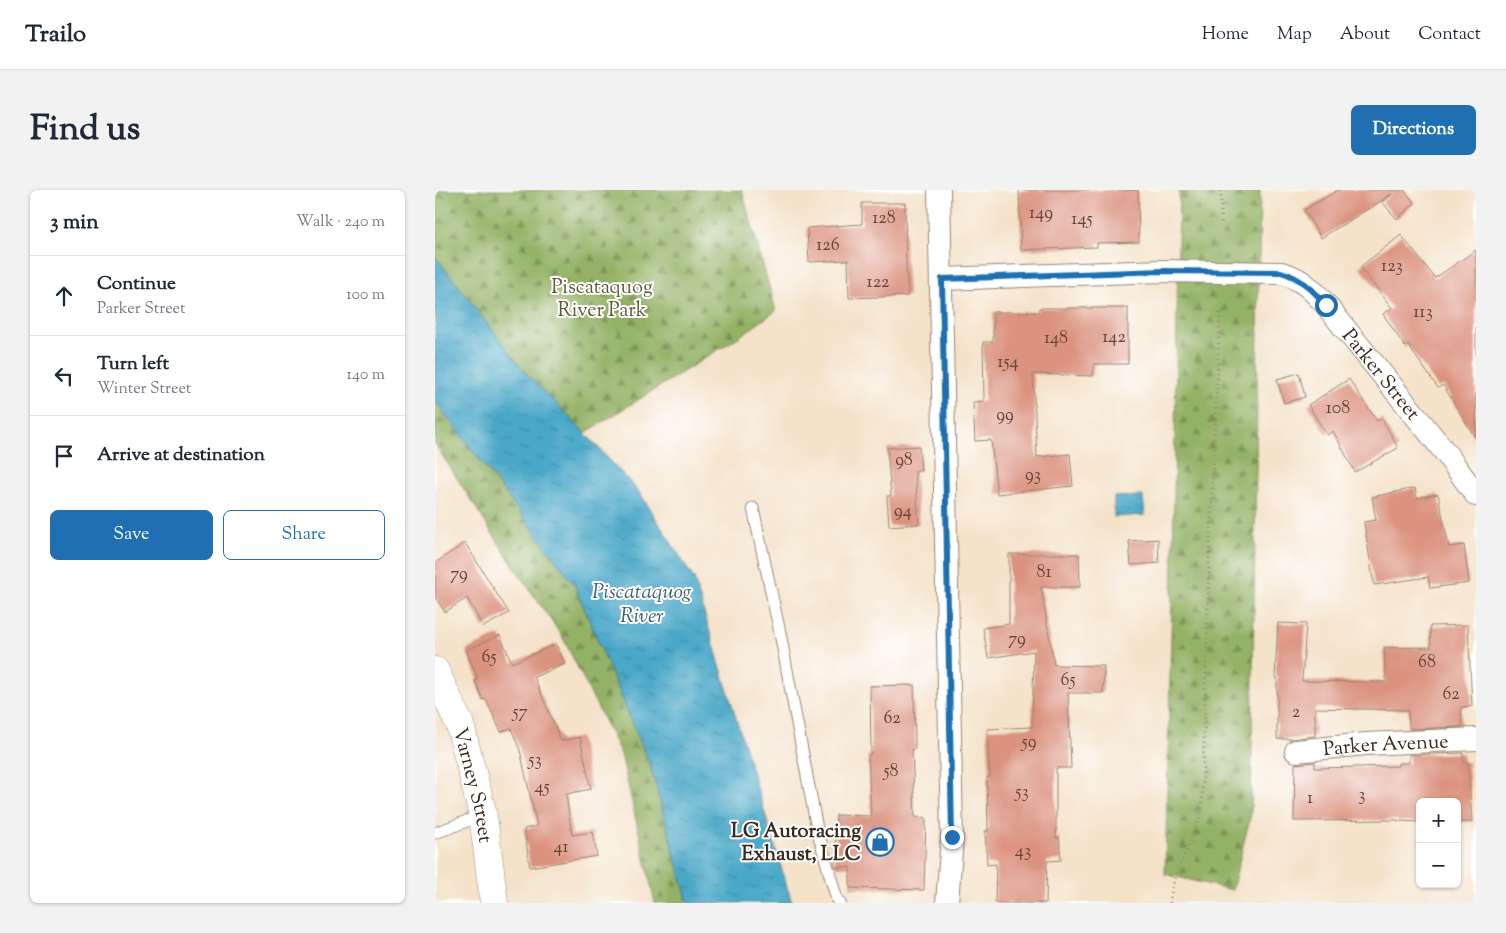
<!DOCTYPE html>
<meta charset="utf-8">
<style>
:root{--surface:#fff;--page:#f2f2f3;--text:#1f2937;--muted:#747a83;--line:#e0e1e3;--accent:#1f6fb2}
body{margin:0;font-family:"Sorts Mill Goudy",serif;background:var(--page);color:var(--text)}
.controls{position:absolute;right:15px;bottom:15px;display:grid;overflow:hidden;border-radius:8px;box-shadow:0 1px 4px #0004}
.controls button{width:45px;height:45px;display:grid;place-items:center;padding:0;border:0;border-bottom:1px solid var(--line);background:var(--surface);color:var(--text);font:25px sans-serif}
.stop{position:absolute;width:15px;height:15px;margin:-11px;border:4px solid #1f6fb2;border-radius:50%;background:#fff}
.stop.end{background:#1f6fb2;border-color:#fff;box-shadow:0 1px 5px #0008}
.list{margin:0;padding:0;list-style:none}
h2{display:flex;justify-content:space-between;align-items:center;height:65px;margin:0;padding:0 20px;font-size:21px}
h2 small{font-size:16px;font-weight:400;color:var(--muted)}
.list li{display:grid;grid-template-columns:32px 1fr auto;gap:15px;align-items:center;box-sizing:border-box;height:80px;padding:0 20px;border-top:1px solid var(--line)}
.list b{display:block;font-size:19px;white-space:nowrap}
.list p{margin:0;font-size:16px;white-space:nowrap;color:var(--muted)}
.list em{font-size:16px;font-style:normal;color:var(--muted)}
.actions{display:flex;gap:10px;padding:15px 20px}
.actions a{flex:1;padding:11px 0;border:1px solid var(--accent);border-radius:8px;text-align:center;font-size:18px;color:var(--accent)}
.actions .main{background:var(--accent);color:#fff}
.icon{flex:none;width:28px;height:28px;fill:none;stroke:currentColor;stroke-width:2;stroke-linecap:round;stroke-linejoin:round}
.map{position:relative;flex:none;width:1041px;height:713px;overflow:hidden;border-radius:8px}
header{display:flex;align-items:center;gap:30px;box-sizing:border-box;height:70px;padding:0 25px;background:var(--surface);border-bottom:1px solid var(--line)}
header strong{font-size:24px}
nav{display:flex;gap:28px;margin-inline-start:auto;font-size:18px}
.intro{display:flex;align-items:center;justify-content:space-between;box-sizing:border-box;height:120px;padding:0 30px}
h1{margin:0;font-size:35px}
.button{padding:12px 22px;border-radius:8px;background:var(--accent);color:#fff;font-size:18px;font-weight:700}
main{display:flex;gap:30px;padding:0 30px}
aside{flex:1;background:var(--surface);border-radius:8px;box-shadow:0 1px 4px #0004}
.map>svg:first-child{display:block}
.forest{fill:url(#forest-firs);stroke:#686e42}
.water{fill:url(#water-ripples);stroke:#426873}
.building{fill:#db927e}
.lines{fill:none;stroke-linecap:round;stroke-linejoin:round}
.service-casing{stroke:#988674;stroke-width:13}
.minor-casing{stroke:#988674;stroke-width:24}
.secondary-casing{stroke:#988674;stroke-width:29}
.path{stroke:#988674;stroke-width:3;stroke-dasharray:1 4;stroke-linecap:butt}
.service{stroke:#fff;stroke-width:11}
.minor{stroke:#fff;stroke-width:22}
.secondary{stroke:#fff;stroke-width:28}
.route{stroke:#1f6fb2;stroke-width:6}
.labels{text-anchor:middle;stroke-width:4;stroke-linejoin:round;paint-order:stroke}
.number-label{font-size:18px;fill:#634436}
.park-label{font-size:20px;fill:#615c38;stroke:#fff}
.street-label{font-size:20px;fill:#3b2a1e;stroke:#fff}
.poi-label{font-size:20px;font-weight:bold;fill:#3b2a1e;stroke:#fff;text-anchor:end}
.water-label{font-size:21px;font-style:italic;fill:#41626a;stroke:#fff}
</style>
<header>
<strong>Trailo</strong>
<nav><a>Home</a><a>Map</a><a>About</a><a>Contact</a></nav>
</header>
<div class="intro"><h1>Find us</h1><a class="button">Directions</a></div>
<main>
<aside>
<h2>3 min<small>Walk · 240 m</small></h2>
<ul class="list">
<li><svg class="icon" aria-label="ahead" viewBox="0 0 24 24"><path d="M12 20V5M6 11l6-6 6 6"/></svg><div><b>Continue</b><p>Parker Street</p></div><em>100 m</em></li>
<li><svg class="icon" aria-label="left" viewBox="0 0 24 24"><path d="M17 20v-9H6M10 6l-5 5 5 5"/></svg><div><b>Turn left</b><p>Winter Street</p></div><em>140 m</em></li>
<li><svg class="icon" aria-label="arrive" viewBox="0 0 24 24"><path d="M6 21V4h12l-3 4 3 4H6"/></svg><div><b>Arrive at destination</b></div></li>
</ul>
<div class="actions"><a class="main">Save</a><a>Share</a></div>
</aside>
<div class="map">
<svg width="1041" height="713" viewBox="0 0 1041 713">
<defs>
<pattern id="forest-firs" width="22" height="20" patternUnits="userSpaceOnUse" patternTransform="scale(1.25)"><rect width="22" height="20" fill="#94b266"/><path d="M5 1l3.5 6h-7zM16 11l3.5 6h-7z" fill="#7a9153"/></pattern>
<pattern id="water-ripples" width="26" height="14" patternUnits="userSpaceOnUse" patternTransform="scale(1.25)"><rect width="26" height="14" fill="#49a7c8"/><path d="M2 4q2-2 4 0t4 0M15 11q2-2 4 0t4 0" fill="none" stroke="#3e88a2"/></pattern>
</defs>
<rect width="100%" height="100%" fill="#fff"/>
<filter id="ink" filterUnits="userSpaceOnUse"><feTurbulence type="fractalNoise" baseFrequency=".02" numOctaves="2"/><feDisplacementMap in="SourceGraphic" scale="10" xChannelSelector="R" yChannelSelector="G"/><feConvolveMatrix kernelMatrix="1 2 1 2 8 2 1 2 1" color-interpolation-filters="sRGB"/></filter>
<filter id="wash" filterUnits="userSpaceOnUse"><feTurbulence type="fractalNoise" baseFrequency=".0096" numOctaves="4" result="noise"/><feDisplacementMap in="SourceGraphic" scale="20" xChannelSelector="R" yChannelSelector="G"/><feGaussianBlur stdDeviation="1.12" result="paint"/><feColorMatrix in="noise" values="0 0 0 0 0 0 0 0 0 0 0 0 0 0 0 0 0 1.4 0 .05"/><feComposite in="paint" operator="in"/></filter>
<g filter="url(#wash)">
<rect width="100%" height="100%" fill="#f4e2c9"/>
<!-- forest -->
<g class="forest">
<polygon points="0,0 307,0 341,121 302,148 150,243 89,181 0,66"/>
<polygon points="744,0 825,0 816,624 797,700 730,684 738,370"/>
<polygon points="0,211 139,394 215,575 253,713 220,713 186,564 127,446 83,383 0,254"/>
</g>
<!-- water -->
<g class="water">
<polygon points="0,66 89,181 150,243 205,303 259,389 357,713 253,713 215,575 139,394 0,211"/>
<polygon points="708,306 710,325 679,327 679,307"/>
</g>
<g id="blocks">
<!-- building -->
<g class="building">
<polygon points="584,0 703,0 704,52 662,53 662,57 586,60"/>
<polygon points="903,0 969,0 980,13 962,29 947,12 957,4 886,48 869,20"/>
<polygon points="427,13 470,13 471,73 473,106 414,108 413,70 374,72 372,38 427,34"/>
<polygon points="966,45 1000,88 1041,60 1041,249 1008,195 1003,198 973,155 970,157 948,124 957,118 925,77"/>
<polygon points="604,118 693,118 693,174 659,174 658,186 598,184 602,267 635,264 638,296 562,304 556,250 540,251 538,212 549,211 548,152 558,152 558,122 604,122"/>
<polygon points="864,183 870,207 849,213 842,189"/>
<polygon points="914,189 942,231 947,228 963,258 920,282 898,241 892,245 873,215"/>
<polygon points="484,256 486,281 480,281 484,334 454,336 452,306 456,306 452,258"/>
<polygon points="980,298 982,308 1003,304 1014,357 1029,355 1034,393 995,398 993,387 939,395 929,332 941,330 937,307"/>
<polygon points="723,349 724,373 696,375 694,351"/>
<polygon points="30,353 74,423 48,437 32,408 10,422 0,407 0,373"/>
<polygon points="574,364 644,364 645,397 606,397 619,475 669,476 668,503 633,503 636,578 621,578 621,648 624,647 626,670 612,671 611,713 560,713 561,674 552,675 550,641 553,641 552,587 555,587 552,539 597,537 599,461 553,468 548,438 574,434"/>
<polygon points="843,433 871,434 867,491 951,492 949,458 996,457 995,436 1033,435 1037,516 1026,517 1027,537 974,539 973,520 880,518 880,546 856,549 842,549 842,487 840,487"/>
<polygon points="65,445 77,473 121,454 130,474 99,487 126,551 145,547 156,599 131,604 137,645 158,642 162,666 95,677 89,639 102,636 85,560 76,538 66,542 51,509 48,510 40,490 43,489 31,460"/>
<polygon points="479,495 480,559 477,559 480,627 491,628 489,700 415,698 415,677 400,677 400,674 401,625 436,626 433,565 436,564 435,496"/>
<polygon points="1028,563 1028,572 1033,572 1037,632 1022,632 1022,612 985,612 985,632 963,631 963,630 859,631 860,574 880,572 880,578 963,576 963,573 974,573 974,565"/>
</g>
</g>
</g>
<g filter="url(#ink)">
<use href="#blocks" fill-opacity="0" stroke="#988674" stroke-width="1"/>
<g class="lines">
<!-- service casing -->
<g class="service-casing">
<g id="service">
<polyline points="318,318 345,443 382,639 402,710 405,713"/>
<polyline points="0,643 48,625"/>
</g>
</g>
<!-- minor casing -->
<g class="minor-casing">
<g id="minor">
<polyline points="504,0 517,647 512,713"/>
<path id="s1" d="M507 89 727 81 846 83C866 88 878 100 891 115L1010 262 1041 305"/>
<path id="s2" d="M861 561 931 554 1041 549"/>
</g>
</g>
<!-- secondary casing -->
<g class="secondary-casing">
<g id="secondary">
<path id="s3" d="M0 481 25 535 48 625 59 713"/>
</g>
</g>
<!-- path -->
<g class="path">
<polyline points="786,32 786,0"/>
<path d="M735 713C737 678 762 650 767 616L774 373 785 123"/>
</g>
<!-- service -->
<use href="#service" class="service"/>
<!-- minor -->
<use href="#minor" class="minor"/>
<!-- secondary -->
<use href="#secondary" class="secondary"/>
</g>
</g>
<g class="lines" filter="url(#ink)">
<!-- route -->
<path class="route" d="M517 647 507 89 727 81 846 82C866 88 878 100 891 115"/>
</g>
<!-- icons -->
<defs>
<g id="shop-ring" transform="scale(1.4375)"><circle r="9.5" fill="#fff" stroke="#1f6fb2" stroke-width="1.5"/><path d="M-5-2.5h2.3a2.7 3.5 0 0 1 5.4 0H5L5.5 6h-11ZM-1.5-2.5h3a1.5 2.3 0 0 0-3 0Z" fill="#1f6fb2"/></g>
</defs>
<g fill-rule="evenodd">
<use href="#shop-ring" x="445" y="652"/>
</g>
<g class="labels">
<!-- number labels -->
<g class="number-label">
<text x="606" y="28">149</text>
<text x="449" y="33">128</text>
<text x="647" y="34">145</text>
<text x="393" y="60">126</text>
<text x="957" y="81">123</text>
<text x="443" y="97">122</text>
<text x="988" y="127">113</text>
<text x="679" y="152">142</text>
<text x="621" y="153">148</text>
<text x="573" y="177">154</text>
<text x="903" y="223">108</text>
<text x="570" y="230">99</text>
<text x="469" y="275">98</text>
<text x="598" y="290">93</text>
<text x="468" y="326">94</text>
<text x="609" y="387">81</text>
<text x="24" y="389">79</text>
<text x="582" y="454">79</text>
<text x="54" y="472">65</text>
<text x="992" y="477">68</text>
<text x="633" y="495">65</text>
<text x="1016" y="509">62</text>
<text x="85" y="527">57</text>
<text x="861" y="527">2</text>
<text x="457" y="533">62</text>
<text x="594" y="557">59</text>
<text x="100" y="575">53</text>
<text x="456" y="586">58</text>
<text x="107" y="602">45</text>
<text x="587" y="607">53</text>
<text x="927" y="610">3</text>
<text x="875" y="613">1</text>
<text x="126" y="662">41</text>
<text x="588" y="666">43</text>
</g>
<!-- park labels -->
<g class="park-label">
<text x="167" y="103">Piscataquog<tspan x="167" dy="23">River Park</tspan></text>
</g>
<!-- street labels -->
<g class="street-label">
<text dy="7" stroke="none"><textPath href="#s1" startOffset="484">Parker Street</textPath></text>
<text dy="7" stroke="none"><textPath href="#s2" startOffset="90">Parker Avenue</textPath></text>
<text dy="7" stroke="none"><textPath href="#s3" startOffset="121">Varney Street</textPath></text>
</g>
<!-- poi labels -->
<g class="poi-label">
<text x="426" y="647">LG Autoracing<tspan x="426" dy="23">Exhaust, LLC</tspan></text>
</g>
<!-- water labels -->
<g class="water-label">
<text x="207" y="408">Piscataquog<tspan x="207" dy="24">River</tspan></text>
</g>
</g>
</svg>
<div class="controls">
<button>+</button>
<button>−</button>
</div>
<div class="stop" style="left:891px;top:115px"></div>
<div class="stop end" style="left:517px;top:647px"></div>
</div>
</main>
